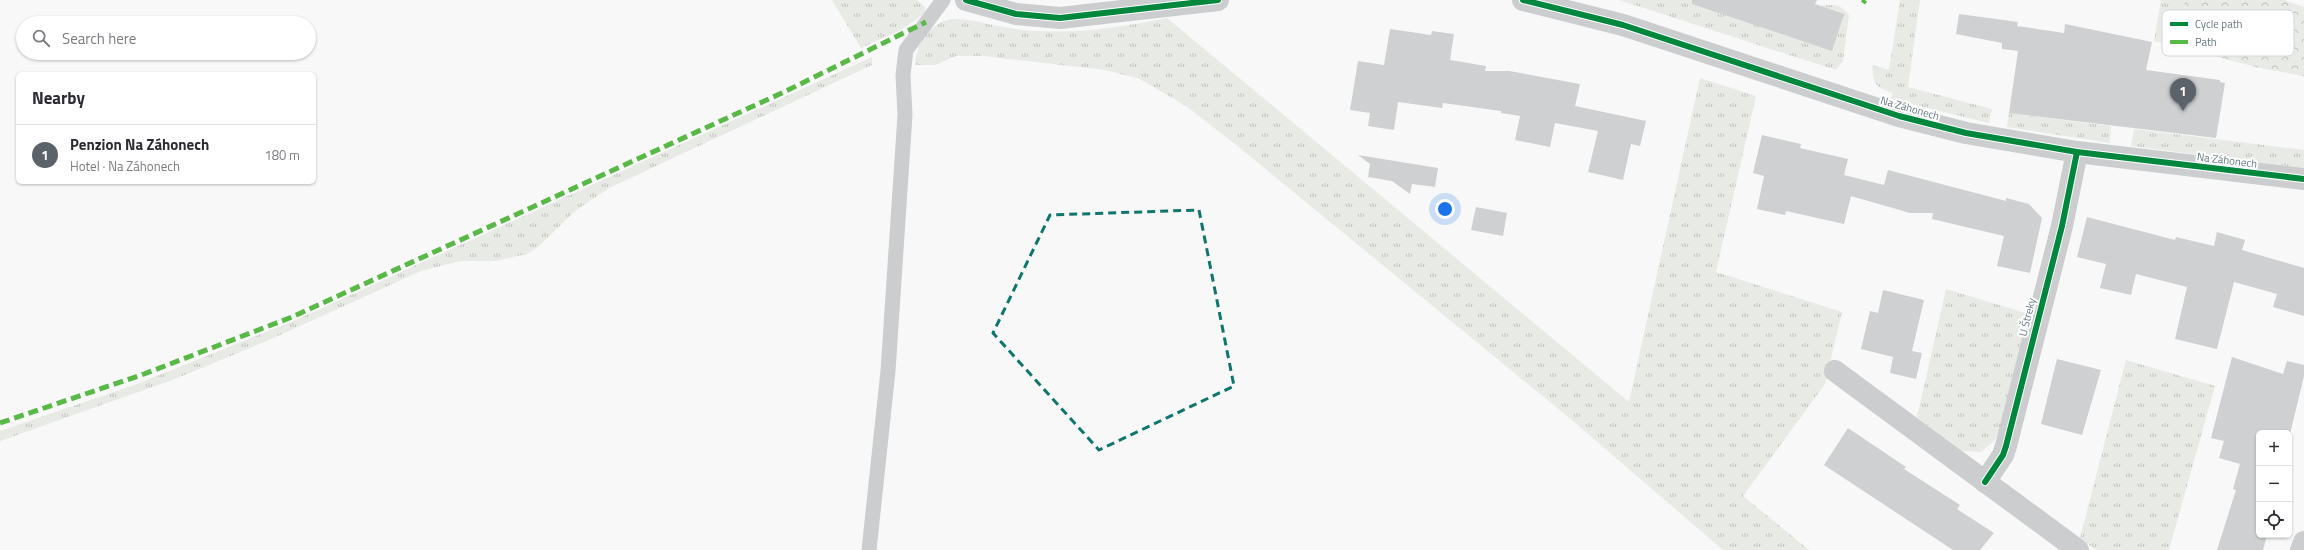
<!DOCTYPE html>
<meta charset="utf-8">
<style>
:root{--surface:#fff;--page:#f7f7f7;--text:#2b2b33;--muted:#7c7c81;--line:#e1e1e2;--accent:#5c6269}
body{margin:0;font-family:"Titillium Web",sans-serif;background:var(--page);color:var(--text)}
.controls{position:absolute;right:12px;bottom:12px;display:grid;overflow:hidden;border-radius:6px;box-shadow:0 1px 3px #0004}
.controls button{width:36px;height:36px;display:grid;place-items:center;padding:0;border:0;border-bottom:1px solid var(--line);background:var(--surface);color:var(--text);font:20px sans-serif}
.you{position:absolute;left:1445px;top:209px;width:14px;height:14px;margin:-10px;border:3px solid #fff;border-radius:50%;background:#1a73e8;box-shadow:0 0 0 6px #1a73e833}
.badge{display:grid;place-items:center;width:26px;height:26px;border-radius:50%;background:var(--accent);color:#fff;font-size:13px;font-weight:700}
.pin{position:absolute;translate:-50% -33px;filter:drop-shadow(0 1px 2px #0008)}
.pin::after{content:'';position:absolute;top:21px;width:14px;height:12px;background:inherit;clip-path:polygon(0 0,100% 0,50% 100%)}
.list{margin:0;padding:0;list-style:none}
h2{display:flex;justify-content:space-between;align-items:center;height:52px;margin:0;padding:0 16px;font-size:17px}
h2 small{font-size:13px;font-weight:400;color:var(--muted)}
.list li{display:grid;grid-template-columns:26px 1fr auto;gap:12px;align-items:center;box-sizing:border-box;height:60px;padding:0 16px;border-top:1px solid var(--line)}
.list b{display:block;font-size:15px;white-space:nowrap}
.list p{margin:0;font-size:13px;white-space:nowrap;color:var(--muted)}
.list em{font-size:13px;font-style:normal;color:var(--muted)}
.icon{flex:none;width:22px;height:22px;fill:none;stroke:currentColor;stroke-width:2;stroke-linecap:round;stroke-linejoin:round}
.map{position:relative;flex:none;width:2304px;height:550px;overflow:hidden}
.search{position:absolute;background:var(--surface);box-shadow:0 1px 3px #0004;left:16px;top:16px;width:300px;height:44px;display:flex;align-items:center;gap:10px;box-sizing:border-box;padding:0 14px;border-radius:22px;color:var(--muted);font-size:15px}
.panel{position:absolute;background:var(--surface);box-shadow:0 1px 3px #0004;left:16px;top:72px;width:300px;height:112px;border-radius:6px}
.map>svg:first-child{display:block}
.grass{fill:url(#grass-tufts)}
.forest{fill:url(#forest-crowns)}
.building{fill:#ced0d1}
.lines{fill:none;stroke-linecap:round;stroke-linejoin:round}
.lane{stroke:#cbcdce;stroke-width:15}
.street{stroke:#cbcdce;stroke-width:22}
.quiet{stroke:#58b947;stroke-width:5;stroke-dasharray:10 5;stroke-linecap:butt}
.cycleway-casing{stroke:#fff;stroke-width:8}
.cycleway{stroke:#00873e;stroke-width:6}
.marked{fill:none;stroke:#0f766e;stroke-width:3;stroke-dasharray:8 5;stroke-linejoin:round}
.labels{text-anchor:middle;stroke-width:4;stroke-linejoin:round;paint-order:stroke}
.street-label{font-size:11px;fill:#657881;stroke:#fff}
.key{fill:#fff;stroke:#d1d6d9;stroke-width:1}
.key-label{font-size:11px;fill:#657881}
</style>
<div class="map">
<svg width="2304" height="550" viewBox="0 0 2304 550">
<defs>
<pattern id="grass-tufts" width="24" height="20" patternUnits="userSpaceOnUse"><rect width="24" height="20" fill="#e8eae5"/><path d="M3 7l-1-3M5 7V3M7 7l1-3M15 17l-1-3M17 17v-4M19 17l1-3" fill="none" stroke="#c0c2bf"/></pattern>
<pattern id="forest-crowns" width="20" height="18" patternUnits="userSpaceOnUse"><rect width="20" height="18" fill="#e8eae5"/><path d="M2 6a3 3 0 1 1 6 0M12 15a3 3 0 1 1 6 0" fill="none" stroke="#c0c2bf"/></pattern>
</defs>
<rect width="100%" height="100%" fill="#f8f8f8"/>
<!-- grass -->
<g class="grass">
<polygon points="832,0 917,0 925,7 925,13 901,30 861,48"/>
<path d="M1619 0H1799C1803 2 1809 4 1814 5 1831 7 1837 0 1849 15L1843 61 1836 70Z"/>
<path d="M1900 0H1920L1908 87 1992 109 1989 123 1891 99 1893 93C1874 87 1874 84 1872 65L1889 70Z"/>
<polygon points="2161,0 2185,0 2176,46 2154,41"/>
<path d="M1167 18 1629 402 1700 78 1756 96 1716 272 1842 312 1825 384 1743 496 1809 550H1723L1573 421 1235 144 1186 106 1140 79 1105 70 983 56H956L935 65H915C916 47 926 29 944 21 961 15 986 25 1004 27 1060 37 1112 29 1167 18Z"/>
<polygon points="872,57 872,65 609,188 575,211 538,247 527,254 495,261 460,261 421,271 269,340 175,379 0,441 0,431 137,384 298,319"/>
<polygon points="2009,113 2111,126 2110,143 2007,127"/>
<polygon points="2134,129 2304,150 2304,168 2131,146"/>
<polygon points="1946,289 2029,314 1999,433 1994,441 1981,452 1962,451 1917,417"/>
<polygon points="2126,360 2215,386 2169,550 2096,550 2080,538"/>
</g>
<!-- forest -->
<polygon class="forest" points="2185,0 2284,0 2304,7 2304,76 2260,68 2176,46"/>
<!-- building -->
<g class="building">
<polygon points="1692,0 1817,0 1815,4 1844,14 1832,51 1692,4"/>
<polygon points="1959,14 2018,22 2017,26 2064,33 2065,24 2152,42 2146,70 2220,80 2220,82 2225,83 2216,138 2009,113 2018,51 2002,49 2002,43 1956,34"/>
<polygon points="1390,29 1431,35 1432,31 1454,34 1450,60 1486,66 1485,71 1509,71 1580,84 1575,106 1646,121 1640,146 1631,144 1623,180 1588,172 1598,131 1555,123 1550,147 1515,140 1520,116 1501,113 1501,111 1443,103 1442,108 1398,102 1394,130 1368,126 1370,113 1350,110 1358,61 1384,65"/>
<polygon points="1762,135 1801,144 1800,148 1848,159 1844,175 1884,185 1888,170 2006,201 2006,198 2029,204 2042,218 2030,273 1997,266 2004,236 1932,219 1933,213 1910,213 1851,196 1844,224 1786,211 1785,215 1757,209 1764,176 1753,173"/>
<polygon points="1358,155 1438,168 1435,187 1412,184 1410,194 1392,181 1368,177 1370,164"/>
<polygon points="1476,207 1507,213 1503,236 1471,230"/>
<polygon points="2087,217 2175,240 2176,237 2214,246 2217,232 2245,240 2242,250 2304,268 2304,316 2273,307 2277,294 2234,282 2217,349 2175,339 2187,287 2136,274 2131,295 2100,288 2106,264 2077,257"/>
<polygon points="1883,290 1924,300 1912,351 1922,353 1916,379 1890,373 1893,357 1861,349 1870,311 1878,313"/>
<polygon points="2232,357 2283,374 2287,361 2304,365 2304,376 2289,438 2289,433 2259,433 2259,535 2267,535 2263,550 2217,550 2236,490 2233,489 2240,464 2219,458 2224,441 2211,438"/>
<polygon points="2057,359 2101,370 2082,435 2041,424"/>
<polygon points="1848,428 1906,467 1904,469 1960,505 1957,509 1994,533 1980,550 1953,550 1824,465"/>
</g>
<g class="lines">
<!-- lane -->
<polyline class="lane" points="869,550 888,371 905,115 903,75 906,50 943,0"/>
<!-- street -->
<g class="street">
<polyline points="966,0 1016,14 1060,18 1218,0"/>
<polyline points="1523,0 1623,25 1899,116 1966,133 2077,152 2304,179"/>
<polyline points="1835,371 2078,550"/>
<polyline points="1985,482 2003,455 2006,446 2062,226 2077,152"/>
<polyline points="2301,550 2304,542"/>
</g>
<!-- quiet -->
<g class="quiet">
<polyline points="1863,3 1865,0"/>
<polyline points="0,423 144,374 292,317 784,92 926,22"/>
</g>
<!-- cycleway casing -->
<g class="cycleway-casing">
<g id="cycleway">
<polyline points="966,0 1016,14 1060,18 1218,0"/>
<polyline points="1523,0 1623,25 1899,116 1966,133 2077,152 2304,179"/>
<polyline points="1985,482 2003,455 2006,446 2062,226 2077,152"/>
</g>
</g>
<!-- cycleway -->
<use href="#cycleway" class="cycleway"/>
</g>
<!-- marked area -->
<path class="marked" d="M1199 210 1234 386 1099 450 993 333 1050 215Z"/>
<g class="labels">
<!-- street labels -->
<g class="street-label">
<text transform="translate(1910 108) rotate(16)" y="4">Na Záhonech</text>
<text transform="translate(2227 160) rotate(7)" y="4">Na Záhonech</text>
<text transform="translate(2027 317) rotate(-76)" y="4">U Štreky</text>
</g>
</g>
<!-- legend -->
<rect x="2162" y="10" width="132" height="46" rx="6" class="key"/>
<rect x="2170" y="22" width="18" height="4" fill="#00873e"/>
<rect x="2170" y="40" width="18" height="4" fill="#58b947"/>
<g class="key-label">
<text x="2195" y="28">Cycle path</text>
<text x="2195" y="46">Path</text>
</g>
</svg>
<div class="controls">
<button>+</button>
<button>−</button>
<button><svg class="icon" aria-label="locate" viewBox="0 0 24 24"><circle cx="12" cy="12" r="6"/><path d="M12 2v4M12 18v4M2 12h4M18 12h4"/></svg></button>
</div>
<div class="you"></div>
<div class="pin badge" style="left:2183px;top:111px">1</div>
<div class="search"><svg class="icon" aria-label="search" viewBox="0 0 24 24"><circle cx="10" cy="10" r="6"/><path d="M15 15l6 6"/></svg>Search here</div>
<section class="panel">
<h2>Nearby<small></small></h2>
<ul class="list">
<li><span class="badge">1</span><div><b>Penzion Na Záhonech</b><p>Hotel · Na Záhonech</p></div><em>180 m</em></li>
</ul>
</section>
</div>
